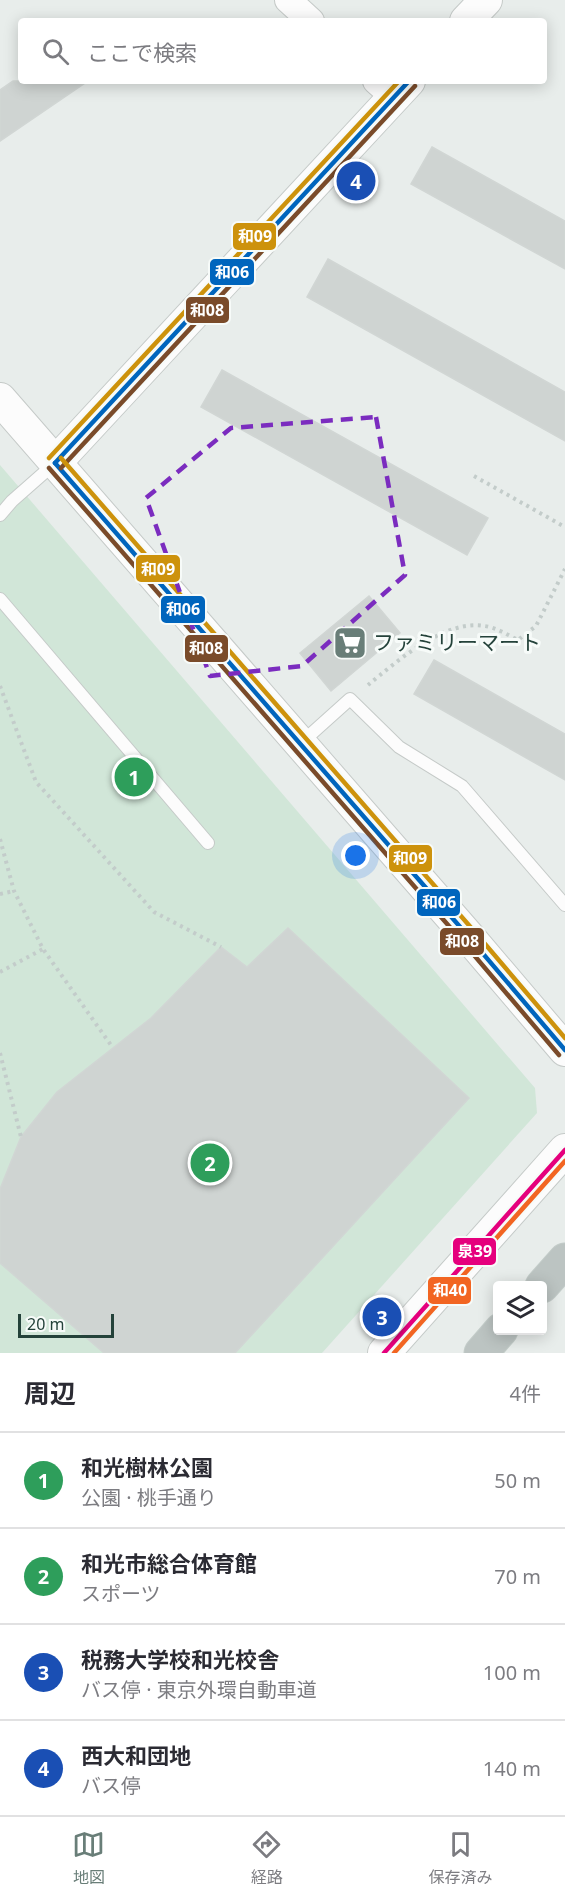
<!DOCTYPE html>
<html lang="ja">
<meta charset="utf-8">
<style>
:root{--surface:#fff;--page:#f7f7f7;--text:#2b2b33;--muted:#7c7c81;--line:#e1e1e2;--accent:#697e78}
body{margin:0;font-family:"Noto Sans","Noto Sans JP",sans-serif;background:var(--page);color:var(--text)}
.controls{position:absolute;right:18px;bottom:18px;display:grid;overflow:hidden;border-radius:6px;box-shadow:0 3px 15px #0003}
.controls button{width:54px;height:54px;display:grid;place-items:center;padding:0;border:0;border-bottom:2px solid var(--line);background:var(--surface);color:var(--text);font:30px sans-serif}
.scale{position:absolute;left:18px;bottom:15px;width:96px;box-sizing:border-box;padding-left:6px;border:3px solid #24423a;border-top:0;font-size:16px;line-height:21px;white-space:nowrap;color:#24423a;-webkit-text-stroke:4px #f7fbf9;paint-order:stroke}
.you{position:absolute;left:356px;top:856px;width:21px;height:21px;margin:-15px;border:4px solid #fff;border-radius:50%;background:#1a73e8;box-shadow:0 0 0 9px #1a73e833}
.badge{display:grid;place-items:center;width:39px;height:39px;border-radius:50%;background:var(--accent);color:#fff;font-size:20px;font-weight:700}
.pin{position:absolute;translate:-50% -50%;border:3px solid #fff;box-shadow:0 2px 6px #0006}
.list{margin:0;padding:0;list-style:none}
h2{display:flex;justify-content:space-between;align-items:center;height:78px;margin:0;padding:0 24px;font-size:26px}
h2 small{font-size:20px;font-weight:400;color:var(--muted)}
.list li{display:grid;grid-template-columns:39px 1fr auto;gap:18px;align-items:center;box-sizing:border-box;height:96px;padding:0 24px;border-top:2px solid var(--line)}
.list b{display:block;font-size:22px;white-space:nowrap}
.list p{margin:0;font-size:20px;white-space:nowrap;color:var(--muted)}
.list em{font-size:20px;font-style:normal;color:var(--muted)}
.icon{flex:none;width:33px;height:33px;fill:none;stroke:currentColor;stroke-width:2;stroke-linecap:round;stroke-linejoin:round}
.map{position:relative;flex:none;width:565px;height:1353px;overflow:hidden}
.search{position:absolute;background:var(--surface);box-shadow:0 3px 15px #0003;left:18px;right:18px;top:18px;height:66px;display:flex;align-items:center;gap:15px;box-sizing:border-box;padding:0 21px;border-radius:6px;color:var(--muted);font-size:22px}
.sheet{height:462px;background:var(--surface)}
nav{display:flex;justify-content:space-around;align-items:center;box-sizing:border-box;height:84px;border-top:2px solid var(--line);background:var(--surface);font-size:16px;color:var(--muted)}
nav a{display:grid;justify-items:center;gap:3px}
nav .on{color:var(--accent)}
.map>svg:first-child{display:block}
.green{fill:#d1e6d8}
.building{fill:#cfd4d2;stroke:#d1d6d4;stroke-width:1.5}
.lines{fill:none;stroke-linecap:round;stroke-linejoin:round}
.service-casing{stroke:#c5cac8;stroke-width:14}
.minor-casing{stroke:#c5cac8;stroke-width:28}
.tertiary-casing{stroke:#c5cac8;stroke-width:34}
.motorway-casing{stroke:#c3ccc9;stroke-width:35}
.path{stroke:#c3ccca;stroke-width:4;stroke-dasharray:3 4.5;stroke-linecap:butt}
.service{stroke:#fcfcfc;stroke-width:12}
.minor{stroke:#fcfcfc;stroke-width:26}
.tertiary{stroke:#fcfcfc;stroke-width:32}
.motorway{stroke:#bcc4c2;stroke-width:33}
.bus-1-casing{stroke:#f7fbf9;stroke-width:9}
.bus-2-casing{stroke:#f7fbf9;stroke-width:9}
.bus-3-casing{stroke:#f7fbf9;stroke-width:9}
.bus-4-casing{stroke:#f7fbf9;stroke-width:9}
.bus-5-casing{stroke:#f7fbf9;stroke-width:9}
.bus-1{stroke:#0065bd;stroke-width:4.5}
.bus-2{stroke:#7a4b2a;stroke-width:4.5}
.bus-3{stroke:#cd920c;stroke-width:4.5}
.bus-4{stroke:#e5007d;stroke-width:4.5}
.bus-5{stroke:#f26522;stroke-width:4.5}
.marked{fill:none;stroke:#7b2cbf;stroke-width:4.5;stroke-dasharray:12 8;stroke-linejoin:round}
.labels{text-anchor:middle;stroke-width:6;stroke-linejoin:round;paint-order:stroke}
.poi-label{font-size:21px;fill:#24423a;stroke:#f7fbf9;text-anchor:start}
.line-badge{stroke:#f7fbf9;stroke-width:2}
.badge-label{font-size:16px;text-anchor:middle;font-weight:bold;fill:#fff}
</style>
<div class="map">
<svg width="565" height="1353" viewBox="0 0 565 1353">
<rect width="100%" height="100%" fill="#e8edeb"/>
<!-- green -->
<polygon class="green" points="0,465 535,1088 537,1113 322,1353 0,1353"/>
<!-- building -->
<g class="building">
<polygon points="13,81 88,81 0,141 0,90"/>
<polygon points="432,147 565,221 565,269 411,184"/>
<polygon points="328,259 565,392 565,441 307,297"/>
<polygon points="222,370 488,518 467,555 201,407"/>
<polygon points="369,596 400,633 331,691 300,653"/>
<polygon points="434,660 565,734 565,780 414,694"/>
<polygon points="288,928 469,1098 235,1353 104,1353 0,1263 0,1189 21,1137 57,1092 151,1018 221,947 247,967"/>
</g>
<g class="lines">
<!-- service casing -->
<g class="service-casing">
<g id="service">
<polyline points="0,515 12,501 54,464"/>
<polyline points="0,599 208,843"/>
<polyline points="301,743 350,699 399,747 462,786 565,905"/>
</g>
</g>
<!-- minor casing -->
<g class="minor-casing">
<g id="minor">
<polyline points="288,0 311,21"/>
<polyline points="376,81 394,97"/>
</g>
</g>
<!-- tertiary casing -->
<g class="tertiary-casing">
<g id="tertiary">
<polyline points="466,21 486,0"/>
<polyline points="0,399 468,936 565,1050"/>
<polyline points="55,463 409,81"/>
<polyline points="384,1353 565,1150"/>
</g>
</g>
<!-- motorway casing -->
<g class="motorway-casing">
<g id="motorway">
<polyline points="542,1286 565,1260"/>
<polyline points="481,1353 501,1330"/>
</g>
</g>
<!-- path -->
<g class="path">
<polyline points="474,476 565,527"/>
<path d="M368 685C396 662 445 619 484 626 495 627 508 635 518 640L536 626 565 569"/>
<polyline points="0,686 36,782 154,912 221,947"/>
<polyline points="0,839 14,891 43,949 113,1048"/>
<polyline points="0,894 14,891"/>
<polyline points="0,972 43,949"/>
<polyline points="0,1053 21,1137"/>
</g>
<!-- service -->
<use href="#service" class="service"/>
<!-- minor -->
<use href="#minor" class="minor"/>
<!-- tertiary -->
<use href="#tertiary" class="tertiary"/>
<!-- motorway -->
<use href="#motorway" class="motorway"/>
<!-- bus-1 casing -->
<g class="bus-1-casing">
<g id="bus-1">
<polyline points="55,463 468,936 565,1050"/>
<polyline points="55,463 409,81"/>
</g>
</g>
<!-- bus-2 casing -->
<g class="bus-2-casing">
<g id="bus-2">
<polyline points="49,468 462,941 559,1055"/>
<polyline points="61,468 415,86"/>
</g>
</g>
<!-- bus-3 casing -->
<g class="bus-3-casing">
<g id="bus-3">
<polyline points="49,458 399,81"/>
<polyline points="61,458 474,931 565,1038"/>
</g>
</g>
<!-- bus-4 casing -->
<g class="bus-4-casing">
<polyline id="bus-4" points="384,1353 565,1150"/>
</g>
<!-- bus-5 casing -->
<g class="bus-5-casing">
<polyline id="bus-5" points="394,1353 565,1161"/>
</g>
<!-- bus-1 -->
<use href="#bus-1" class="bus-1"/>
<!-- bus-2 -->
<use href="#bus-2" class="bus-2"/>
<!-- bus-3 -->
<use href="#bus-3" class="bus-3"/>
<!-- bus-4 -->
<use href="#bus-4" class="bus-4"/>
<!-- bus-5 -->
<use href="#bus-5" class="bus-5"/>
</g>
<!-- marked area -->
<path class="marked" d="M376 417 405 575 302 666 210 676 146 498 231 428Z"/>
<!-- icons -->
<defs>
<g id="supermarket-square" transform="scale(1.725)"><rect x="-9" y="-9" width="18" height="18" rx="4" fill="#697e78" stroke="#f7fbf9"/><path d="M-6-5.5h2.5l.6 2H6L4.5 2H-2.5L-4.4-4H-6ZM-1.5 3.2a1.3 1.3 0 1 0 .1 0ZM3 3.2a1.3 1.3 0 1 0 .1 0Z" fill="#fff"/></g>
</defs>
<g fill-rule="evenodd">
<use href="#supermarket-square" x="350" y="643"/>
</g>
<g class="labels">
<!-- poi labels -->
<g class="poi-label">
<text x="373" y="650">ファミリーマート</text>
</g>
</g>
<g class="line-badge">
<rect x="232" y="222" width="45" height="29" rx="6" fill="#cd920c"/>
<rect x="209" y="258" width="46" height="28" rx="6" fill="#0065bd"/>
<rect x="185" y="296" width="45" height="28" rx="6" fill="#7a4b2a"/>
<rect x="135" y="554" width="46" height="29" rx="6" fill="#cd920c"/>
<rect x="160" y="595" width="46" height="29" rx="6" fill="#0065bd"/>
<rect x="184" y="634" width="45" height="29" rx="6" fill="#7a4b2a"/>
<rect x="388" y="844" width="45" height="29" rx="6" fill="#cd920c"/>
<rect x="416" y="888" width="45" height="29" rx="6" fill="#0065bd"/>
<rect x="439" y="927" width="46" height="29" rx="6" fill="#7a4b2a"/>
<rect x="452" y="1237" width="45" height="29" rx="6" fill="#e5007d"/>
<rect x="427" y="1276" width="45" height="29" rx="6" fill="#f26522"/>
</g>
<g class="badge-label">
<text x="255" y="242">和09</text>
<text x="232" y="278">和06</text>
<text x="207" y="316">和08</text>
<text x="158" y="575">和09</text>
<text x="183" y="615">和06</text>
<text x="206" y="654">和08</text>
<text x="410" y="864">和09</text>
<text x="439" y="908">和06</text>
<text x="462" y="947">和08</text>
<text x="475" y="1257">泉39</text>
<text x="450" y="1296">和40</text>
</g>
</svg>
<div class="controls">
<button><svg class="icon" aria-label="layers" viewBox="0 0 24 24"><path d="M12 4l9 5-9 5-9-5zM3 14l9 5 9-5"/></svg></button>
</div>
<div class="scale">20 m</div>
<div class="you"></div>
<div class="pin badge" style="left:134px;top:777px;background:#2e9e5b">1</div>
<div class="pin badge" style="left:210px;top:1163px;background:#2e9e5b">2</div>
<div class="pin badge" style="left:382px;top:1317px;background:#1a4fb4">3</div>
<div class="pin badge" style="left:356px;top:181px;background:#1a4fb4">4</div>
<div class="search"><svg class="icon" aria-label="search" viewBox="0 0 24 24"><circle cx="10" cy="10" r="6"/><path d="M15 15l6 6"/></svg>ここで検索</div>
</div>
<section class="sheet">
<h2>周辺<small>4件</small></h2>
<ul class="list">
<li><span class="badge" style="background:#2e9e5b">1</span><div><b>和光樹林公園</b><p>公園 · 桃手通り</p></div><em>50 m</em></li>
<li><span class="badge" style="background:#2e9e5b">2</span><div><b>和光市総合体育館</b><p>スポーツ</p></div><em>70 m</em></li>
<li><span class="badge" style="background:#1a4fb4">3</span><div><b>税務大学校和光校舎</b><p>バス停 · 東京外環自動車道</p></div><em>100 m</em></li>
<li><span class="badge" style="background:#1a4fb4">4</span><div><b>西大和団地</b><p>バス停</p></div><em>140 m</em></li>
</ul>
</section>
<nav>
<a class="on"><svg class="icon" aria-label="map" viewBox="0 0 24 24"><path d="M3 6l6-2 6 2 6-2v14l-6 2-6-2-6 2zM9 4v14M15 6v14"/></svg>地図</a>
<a><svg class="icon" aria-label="directions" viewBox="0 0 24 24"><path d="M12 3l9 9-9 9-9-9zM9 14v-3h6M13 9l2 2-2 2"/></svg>経路</a>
<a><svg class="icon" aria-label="saved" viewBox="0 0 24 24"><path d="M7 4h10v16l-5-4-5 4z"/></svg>保存済み</a>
</nav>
